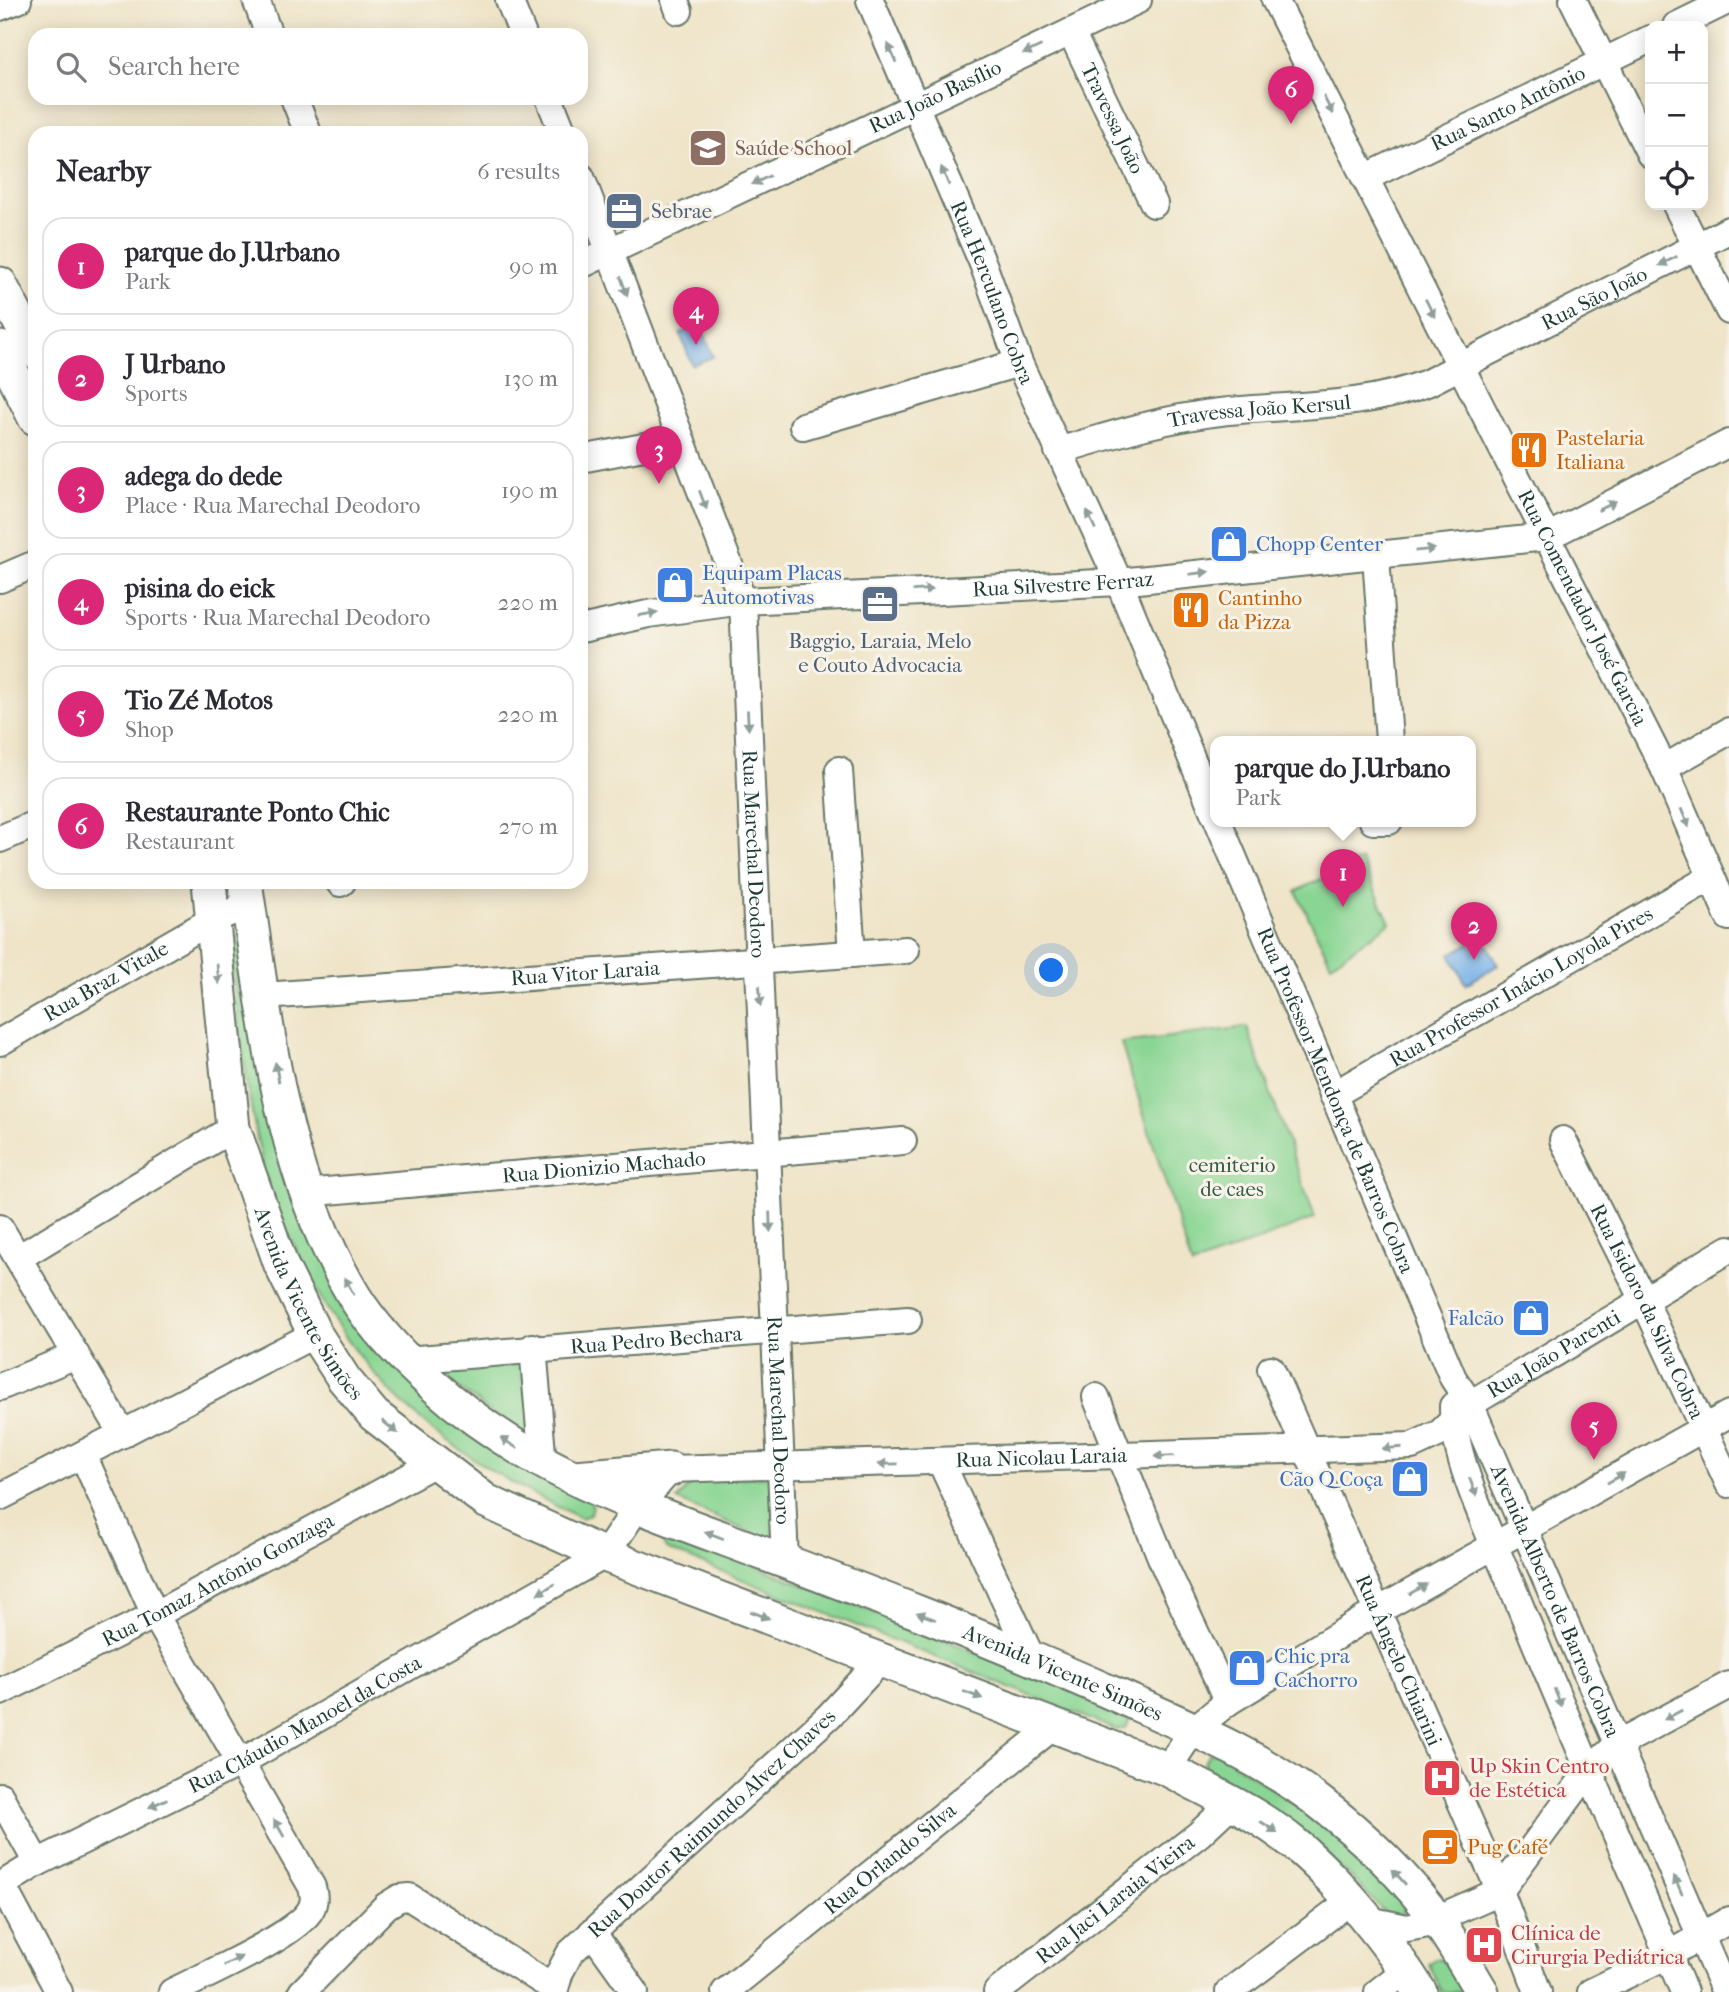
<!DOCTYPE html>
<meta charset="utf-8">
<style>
:root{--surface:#fff;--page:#f2f2f3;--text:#2b2b33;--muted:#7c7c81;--line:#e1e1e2;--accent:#db2777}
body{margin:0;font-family:"IM FELL French Canon",serif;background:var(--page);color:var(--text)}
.controls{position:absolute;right:21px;top:21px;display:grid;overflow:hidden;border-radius:14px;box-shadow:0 4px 18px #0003}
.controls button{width:63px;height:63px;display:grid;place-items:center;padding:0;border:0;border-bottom:2px solid var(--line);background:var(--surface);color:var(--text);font:35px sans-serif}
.you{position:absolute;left:1052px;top:971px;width:24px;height:24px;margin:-18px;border:5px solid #fff;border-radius:50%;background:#1a73e8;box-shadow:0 0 0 10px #1a73e833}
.badge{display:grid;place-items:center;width:46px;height:46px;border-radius:50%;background:var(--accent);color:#fff;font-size:23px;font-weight:700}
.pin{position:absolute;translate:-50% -58px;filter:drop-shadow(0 2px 4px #0008)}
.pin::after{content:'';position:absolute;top:37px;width:24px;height:21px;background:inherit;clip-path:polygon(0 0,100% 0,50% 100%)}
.popup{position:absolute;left:1210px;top:736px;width:266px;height:91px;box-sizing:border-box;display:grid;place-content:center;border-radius:14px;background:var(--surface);filter:drop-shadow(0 2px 5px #0005);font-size:23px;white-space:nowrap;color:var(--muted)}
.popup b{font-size:26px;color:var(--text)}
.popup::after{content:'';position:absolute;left:50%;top:100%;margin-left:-14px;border:14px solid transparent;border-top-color:var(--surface)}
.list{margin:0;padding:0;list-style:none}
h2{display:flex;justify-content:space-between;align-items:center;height:91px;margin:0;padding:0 28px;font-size:30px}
h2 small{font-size:23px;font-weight:400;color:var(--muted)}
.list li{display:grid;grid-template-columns:46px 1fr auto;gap:21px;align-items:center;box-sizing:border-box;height:98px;margin:0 14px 14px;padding:0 14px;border:2px solid var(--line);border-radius:21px}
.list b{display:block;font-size:26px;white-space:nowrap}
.list p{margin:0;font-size:23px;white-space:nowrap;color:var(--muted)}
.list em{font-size:23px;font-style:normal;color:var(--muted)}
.icon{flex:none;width:38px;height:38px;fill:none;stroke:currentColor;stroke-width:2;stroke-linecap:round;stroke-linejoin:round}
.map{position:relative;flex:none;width:1729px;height:1992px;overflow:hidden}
.search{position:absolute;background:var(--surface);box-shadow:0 4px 18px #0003;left:28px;top:28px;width:560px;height:77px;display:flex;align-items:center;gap:18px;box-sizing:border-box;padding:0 24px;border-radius:21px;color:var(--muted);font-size:26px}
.panel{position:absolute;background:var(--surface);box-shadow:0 4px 18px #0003;left:28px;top:126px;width:560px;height:763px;border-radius:21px}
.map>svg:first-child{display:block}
.green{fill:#89d593;stroke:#548964;stroke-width:2}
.water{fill:#7bb2ea;stroke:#4d788f;stroke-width:2}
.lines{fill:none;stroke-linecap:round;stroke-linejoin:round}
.minor-casing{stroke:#687768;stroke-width:30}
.major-casing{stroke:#687768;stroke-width:37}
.minor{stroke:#fff;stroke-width:26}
.major{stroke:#fff;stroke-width:33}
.oneway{fill:#8f9e9a}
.labels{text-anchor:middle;stroke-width:6;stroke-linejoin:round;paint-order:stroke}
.street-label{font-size:21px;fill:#1f3d34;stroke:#f7f3e8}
.education-label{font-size:21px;fill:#785e54;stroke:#f7f3e8;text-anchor:start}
.service-label{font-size:21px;fill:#4e5e75;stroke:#f7f3e8;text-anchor:start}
.food-label{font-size:21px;fill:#c56008;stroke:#f7f3e8;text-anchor:start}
.shop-label{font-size:21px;fill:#366cbe;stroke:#f7f3e8;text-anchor:start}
.park-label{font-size:21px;fill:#345b47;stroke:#f7f3e8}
.health-label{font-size:21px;fill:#be3a42;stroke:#f7f3e8;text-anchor:start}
</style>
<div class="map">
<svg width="1729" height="1992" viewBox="0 0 1729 1992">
<rect width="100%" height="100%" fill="#f7f3e8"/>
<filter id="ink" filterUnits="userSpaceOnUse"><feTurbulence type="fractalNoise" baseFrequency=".0143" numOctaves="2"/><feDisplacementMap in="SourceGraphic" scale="14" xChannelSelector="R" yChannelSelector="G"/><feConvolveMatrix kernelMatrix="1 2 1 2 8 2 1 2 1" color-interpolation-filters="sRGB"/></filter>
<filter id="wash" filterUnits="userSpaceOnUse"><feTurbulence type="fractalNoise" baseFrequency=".00686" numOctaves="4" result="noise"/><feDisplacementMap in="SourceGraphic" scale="28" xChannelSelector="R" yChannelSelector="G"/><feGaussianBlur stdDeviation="1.57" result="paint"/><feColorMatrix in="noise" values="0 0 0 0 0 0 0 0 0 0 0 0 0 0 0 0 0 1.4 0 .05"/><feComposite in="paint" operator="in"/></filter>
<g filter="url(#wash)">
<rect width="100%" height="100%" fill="#efe4c8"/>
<!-- green -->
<g class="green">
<polygon points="1361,860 1390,923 1331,964 1296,891"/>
<path d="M238 934 290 1182 414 1385 468 1434 525 1469 590 1500 593 1507 590 1515 581 1518C448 1456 357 1386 296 1249 287 1229 274 1208 268 1186 247 1106 239 1023 228 941L231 935Z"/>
<polygon points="1247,1027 1315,1218 1192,1266 1121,1043"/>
<polygon points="523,1355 533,1426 520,1435 446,1378 452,1361"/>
<polygon points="773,1476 774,1543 677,1500 694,1480"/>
<polygon points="667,1531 1123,1710 1130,1719 1126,1728 1117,1730 666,1549 662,1541"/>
<path d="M1209 1753H1218C1290 1800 1347 1838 1404 1903V1912L1396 1918 1386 1914 1351 1877 1251 1796 1212 1772 1204 1763Z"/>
<polygon points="1435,1959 1443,1960 1464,1992 1442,1992 1429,1964"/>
</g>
<!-- water -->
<g class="water">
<polygon points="701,325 713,357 692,365 680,333"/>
<polygon points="1483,936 1498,965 1466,984 1450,954"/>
</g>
</g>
<g filter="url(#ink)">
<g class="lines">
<!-- minor casing -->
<g class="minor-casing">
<g id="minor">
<polyline points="256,0 269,35"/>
<polyline points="509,0 523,35"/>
<polyline points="675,0 679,11"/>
<path id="s1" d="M870 0 983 264 1019 363 1119 582 1215 815"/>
<path id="s2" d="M1275 0 1664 768 1729 917"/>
<polyline points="1573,0 1650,154"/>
<polyline points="0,7 18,0"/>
<polyline points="1676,26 1729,0"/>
<path id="s3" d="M1071 32 1154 204"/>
<polyline points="294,98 308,133"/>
<polyline points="549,98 563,133"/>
<path id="s4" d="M581 177 743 601 785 1561"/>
<path id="s5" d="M1365 178 1650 39"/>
<polyline points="1676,205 1729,311"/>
<path id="s6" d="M581 265 1138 0"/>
<polyline points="803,426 1019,363"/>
<path id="s7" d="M1058 451C1111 435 1165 418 1220 412 1290 404 1360 409 1427 383L1729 230"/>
<polyline points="581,459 680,440"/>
<polyline points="1376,556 1389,741"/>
<polyline points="0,579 35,564"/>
<path id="s8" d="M581 629 648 614 743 601 1119 582 1547 537 1729 443"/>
<polyline points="1664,768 1729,731"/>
<polyline points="839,770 852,954"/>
<path id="s9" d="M1218 821 1453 1378 1470 1404 1725 1992"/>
<polyline points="1373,821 1389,821"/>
<polyline points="0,839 35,824"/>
<polyline points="340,883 342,882"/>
<path id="s10" d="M264 996 906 950"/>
<path id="s11" d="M0 1042 212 920 249 905"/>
<path id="s12" d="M1333 1095 1710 878"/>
<path id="s13" d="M1563 1140 1643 1298 1729 1484"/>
<path id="s14" d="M304 1193 903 1141"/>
<polyline points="0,1228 123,1434"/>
<polyline points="18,1258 233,1128"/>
<polyline points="533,1347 543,1465"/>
<path id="s15" d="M405 1360 908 1320"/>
<path id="s16" d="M1271 1369 1500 1891 1538 1992"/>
<polyline points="0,1387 76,1355"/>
<polyline points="1096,1397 1165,1567 1228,1702"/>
<path d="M1453 1406C1452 1459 1493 1541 1514 1591 1569 1726 1627 1859 1684 1992"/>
<path d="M83 1455 155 1615 312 1887C314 1895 315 1901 311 1909 298 1935 201 1977 172 1992"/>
<polyline points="941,1462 1031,1657"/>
<polyline points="0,1497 315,1334"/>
<path id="s17" d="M0 1692 155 1615 435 1463"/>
<polyline points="1167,1769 1194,1729 1228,1702 1376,1612 1729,1414"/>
<polyline points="0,1796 37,1863"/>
<polyline points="2,1885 59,1992"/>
<path id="s18" d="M0 1886 37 1863 241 1762 605 1555 638 1506 671 1469 1412 1446 1440 1433 1470 1404 1729 1249"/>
<polyline points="1368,1920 1407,1928 1423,1925 1500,1891 1588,1772 1617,1745 1729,1685"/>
<polyline points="592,1932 635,1992"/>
<polyline points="302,1992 386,1906 399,1898 409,1897 553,1988"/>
<path id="s19" d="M554 1992 560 1972 570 1953 829 1716 880 1661"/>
<path id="s20" d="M725 1992 1055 1725"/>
<path id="s21" d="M997 1992 1199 1834 1232 1803"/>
<polyline points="1229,1992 1350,1901"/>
<polyline points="1378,1992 1406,1970"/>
<polyline points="1591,1992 1668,1955 1729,1920"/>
</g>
</g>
<!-- major casing -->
<g class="major-casing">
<g id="major">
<polyline points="0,284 35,351"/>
<polyline points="0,348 35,418"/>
<path id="s22" d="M209 882 233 1128 281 1265 315 1334 344 1379 374 1415 486 1501 605 1555 1167 1769C1210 1792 1258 1813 1296 1845 1340 1882 1390 1944 1420 1992"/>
<path id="s23" d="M245 882C267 1023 279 1171 354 1296 374 1328 403 1358 431 1383 522 1465 617 1499 730 1541 859 1589 988 1638 1114 1694 1186 1726 1256 1754 1319 1802 1362 1835 1409 1879 1439 1923 1455 1945 1468 1969 1482 1992"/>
<polyline points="575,1477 671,1469"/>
</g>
</g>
<!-- minor -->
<use href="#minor" class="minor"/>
<!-- major -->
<use href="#major" class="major"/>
</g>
<!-- one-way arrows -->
<defs><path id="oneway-solid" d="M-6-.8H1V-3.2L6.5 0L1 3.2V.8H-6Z" transform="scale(1.75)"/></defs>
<g class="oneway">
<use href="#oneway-solid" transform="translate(1032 50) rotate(155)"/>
<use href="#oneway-solid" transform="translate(892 53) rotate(-113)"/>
<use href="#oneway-solid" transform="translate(1328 105) rotate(63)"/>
<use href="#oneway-solid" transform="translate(945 176) rotate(-113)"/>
<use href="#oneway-solid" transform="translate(761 180) rotate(154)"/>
<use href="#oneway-solid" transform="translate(1668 261) rotate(153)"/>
<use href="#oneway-solid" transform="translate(624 286) rotate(70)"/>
<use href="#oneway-solid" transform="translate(1430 308) rotate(63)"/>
<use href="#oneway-solid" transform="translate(703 500) rotate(69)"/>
<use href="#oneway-solid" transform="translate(1607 506) rotate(-27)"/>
<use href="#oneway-solid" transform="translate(1091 520) rotate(-115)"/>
<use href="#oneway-solid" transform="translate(1425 550) rotate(-6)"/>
<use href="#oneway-solid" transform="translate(1199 573) rotate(-7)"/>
<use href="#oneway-solid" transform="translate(923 590) rotate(-3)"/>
<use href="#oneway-solid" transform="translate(648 614) rotate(-10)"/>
<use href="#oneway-solid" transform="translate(748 720) rotate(87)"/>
<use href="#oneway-solid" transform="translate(1685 818) rotate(67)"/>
<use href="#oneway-solid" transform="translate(218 974) rotate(84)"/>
<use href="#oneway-solid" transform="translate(760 996) rotate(87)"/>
<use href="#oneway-solid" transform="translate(277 1072) rotate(-100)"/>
<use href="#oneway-solid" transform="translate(770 1222) rotate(88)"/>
<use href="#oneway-solid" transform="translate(349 1286) rotate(-119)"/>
<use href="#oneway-solid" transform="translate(390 1427) rotate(39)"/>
<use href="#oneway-solid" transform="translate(509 1443) rotate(-148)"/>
<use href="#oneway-solid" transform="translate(1392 1448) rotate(176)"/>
<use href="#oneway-solid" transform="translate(1164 1456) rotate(178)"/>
<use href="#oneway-solid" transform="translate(888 1464) rotate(179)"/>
<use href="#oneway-solid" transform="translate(1616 1478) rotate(-30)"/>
<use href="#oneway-solid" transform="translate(1473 1487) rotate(69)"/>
<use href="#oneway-solid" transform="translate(714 1535) rotate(-159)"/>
<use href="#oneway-solid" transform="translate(546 1589) rotate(150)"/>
<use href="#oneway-solid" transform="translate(1418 1589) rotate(-30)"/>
<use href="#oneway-solid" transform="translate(760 1615) rotate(21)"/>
<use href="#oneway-solid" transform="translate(926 1616) rotate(-159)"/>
<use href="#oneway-solid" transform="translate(973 1695) rotate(20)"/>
<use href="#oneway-solid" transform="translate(1558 1698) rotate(68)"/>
<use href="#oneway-solid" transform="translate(1673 1715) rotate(152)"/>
<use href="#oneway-solid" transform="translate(158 1803) rotate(154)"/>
<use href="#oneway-solid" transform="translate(1269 1827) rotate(33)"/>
<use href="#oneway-solid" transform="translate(279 1828) rotate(-120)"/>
<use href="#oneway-solid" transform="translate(1399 1877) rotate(-132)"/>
<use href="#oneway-solid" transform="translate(1678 1885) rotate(-114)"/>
<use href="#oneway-solid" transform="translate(233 1961) rotate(-27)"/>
</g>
</g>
<!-- icons -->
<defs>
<g id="school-square" transform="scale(2.0125)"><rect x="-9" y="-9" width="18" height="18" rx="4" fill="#8d6e63" stroke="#f7f3e8"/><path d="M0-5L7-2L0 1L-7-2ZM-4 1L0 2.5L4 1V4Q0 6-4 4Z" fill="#fff"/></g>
<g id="office-square" transform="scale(2.0125)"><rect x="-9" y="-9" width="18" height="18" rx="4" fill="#5c6f8a" stroke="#f7f3e8"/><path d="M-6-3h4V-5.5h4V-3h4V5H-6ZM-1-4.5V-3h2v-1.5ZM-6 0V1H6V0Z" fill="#fff"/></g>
<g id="restaurant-square" transform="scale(2.0125)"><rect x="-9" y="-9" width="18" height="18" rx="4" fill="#e8710a" stroke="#f7f3e8"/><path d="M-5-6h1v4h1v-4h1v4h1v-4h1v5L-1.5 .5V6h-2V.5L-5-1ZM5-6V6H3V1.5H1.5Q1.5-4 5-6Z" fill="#fff"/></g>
<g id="shop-square" transform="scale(2.0125)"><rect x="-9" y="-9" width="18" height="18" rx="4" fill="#3f7fe0" stroke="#f7f3e8"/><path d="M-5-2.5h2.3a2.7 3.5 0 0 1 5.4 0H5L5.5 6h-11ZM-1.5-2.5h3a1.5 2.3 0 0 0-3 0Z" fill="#fff"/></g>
<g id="hospital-square" transform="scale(2.0125)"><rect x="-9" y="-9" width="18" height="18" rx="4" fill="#e0444e" stroke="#f7f3e8"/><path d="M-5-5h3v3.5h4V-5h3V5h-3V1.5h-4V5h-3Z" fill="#fff"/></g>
<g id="cafe-square" transform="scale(2.0125)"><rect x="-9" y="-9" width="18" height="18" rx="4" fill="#e8710a" stroke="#f7f3e8"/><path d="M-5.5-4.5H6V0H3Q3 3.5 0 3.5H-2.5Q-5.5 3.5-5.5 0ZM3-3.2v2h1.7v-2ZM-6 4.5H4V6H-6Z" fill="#fff"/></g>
</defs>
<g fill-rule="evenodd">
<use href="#school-square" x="708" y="148"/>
<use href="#office-square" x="624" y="211"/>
<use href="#restaurant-square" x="1529" y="450"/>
<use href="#shop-square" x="1229" y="544"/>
<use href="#shop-square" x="675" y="585"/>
<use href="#office-square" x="880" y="604"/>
<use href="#restaurant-square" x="1191" y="610"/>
<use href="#shop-square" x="1531" y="1318"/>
<use href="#shop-square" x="1410" y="1479"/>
<use href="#shop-square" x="1247" y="1668"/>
<use href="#hospital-square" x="1442" y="1778"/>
<use href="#cafe-square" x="1440" y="1847"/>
<use href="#hospital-square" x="1484" y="1945"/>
</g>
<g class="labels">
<!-- street labels -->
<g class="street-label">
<text dy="7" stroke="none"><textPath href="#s6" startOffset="392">Rua João Basílio</textPath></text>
<text dy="7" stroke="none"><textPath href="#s5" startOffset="159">Rua Santo Antônio</textPath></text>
<text dy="7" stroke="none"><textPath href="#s3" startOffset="96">Travessa João</textPath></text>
<text dy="7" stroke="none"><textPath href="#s1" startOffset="317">Rua Herculano Cobra</textPath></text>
<text dy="7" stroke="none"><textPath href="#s7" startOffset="564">Rua São João</textPath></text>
<text dy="7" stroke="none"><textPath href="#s7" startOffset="206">Travessa João Kersul</textPath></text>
<text dy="7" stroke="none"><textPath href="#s8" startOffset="485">Rua Silvestre Ferraz</textPath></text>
<text dy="7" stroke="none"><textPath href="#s2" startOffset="681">Rua Comendador José Garcia</textPath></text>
<text dy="7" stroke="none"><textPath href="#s4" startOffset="707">Rua Marechal Deodoro</textPath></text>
<text dy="7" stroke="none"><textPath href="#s10" startOffset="322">Rua Vitor Laraia</textPath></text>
<text dy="7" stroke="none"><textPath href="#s11" startOffset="122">Rua Braz Vitale</textPath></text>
<text dy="7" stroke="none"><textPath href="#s12" startOffset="217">Rua Professor Inácio Loyola Pires</textPath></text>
<text dy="7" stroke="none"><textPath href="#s9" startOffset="303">Rua Professor Mendonça de Barros Cobra</textPath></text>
<text dy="7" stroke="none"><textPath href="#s14" startOffset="301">Rua Dionizio Machado</textPath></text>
<text dy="7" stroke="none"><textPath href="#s22" startOffset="439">Avenida Vicente Simões</textPath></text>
<text dy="7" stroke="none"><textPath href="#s13" startOffset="191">Rua Isidoro da Silva Cobra</textPath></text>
<text dy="7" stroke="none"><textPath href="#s15" startOffset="252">Rua Pedro Bechara</textPath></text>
<text dy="7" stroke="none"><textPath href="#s18" startOffset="1710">Rua João Parenti</textPath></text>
<text dy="7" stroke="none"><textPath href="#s4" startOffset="1274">Rua Marechal Deodoro</textPath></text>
<text dy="7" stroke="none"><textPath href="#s18" startOffset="1169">Rua Nicolau Laraia</textPath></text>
<text dy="7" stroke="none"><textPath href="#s17" startOffset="245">Rua Tomaz Antônio Gonzaga</textPath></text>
<text dy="7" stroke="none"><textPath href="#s9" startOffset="850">Avenida Alberto de Barros Cobra</textPath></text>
<text dy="7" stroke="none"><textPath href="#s16" startOffset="318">Rua Ângelo Chiarini</textPath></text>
<text dy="7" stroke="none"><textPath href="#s23" startOffset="1246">Avenida Vicente Simões</textPath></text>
<text dy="7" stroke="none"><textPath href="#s18" startOffset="345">Rua Cláudio Manoel da Costa</textPath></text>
<text dy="7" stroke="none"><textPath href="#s19" startOffset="234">Rua Doutor Raimundo Alvez Chaves</textPath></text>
<text dy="7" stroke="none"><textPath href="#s20" startOffset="212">Rua Orlando Silva</textPath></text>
<text dy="7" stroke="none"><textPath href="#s21" startOffset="150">Rua Jaci Laraia Vieira</textPath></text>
</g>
<!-- education labels -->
<g class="education-label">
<text x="735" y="155">Saúde School</text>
</g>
<!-- service labels -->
<g class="service-label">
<text x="651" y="218">Sebrae</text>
<text x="880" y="648" text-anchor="middle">Baggio, Laraia, Melo<tspan x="880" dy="24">e Couto Advocacia</tspan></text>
</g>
<!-- food labels -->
<g class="food-label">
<text x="1556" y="445">Pastelaria<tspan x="1556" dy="24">Italiana</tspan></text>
<text x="1218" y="605">Cantinho<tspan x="1218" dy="24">da Pizza</tspan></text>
<text x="1467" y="1854">Pug Café</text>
</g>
<!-- shop labels -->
<g class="shop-label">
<text x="1256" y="551">Chopp Center</text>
<text x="702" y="580">Equipam Placas<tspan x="702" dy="24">Automotivas</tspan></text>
<text x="1504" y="1325" text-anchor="end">Falcão</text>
<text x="1383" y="1486" text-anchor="end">Cão Q Coça</text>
<text x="1274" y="1663">Chic pra<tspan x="1274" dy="24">Cachorro</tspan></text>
</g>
<!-- park labels -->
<g class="park-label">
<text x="1232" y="1172">cemiterio<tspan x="1232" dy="24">de caes</tspan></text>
</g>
<!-- health labels -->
<g class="health-label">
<text x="1469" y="1773">Up Skin Centro<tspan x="1469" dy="24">de Estética</tspan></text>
<text x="1511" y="1940">Clínica de<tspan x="1511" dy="24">Cirurgia Pediátrica</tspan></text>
</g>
</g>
</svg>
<div class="controls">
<button>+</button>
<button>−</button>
<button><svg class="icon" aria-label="locate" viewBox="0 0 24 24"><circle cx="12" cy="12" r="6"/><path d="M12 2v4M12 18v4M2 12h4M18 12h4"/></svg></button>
</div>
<div class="you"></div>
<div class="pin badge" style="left:1343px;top:907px">1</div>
<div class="popup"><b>parque do J.Urbano</b>Park</div>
<div class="pin badge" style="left:1474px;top:960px">2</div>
<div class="pin badge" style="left:659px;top:484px">3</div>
<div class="pin badge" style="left:696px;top:345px">4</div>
<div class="pin badge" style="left:1594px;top:1460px">5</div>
<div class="pin badge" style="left:1291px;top:124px">6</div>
<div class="search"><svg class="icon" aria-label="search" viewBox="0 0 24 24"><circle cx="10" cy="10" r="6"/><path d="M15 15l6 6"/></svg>Search here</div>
<section class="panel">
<h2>Nearby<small>6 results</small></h2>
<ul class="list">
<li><span class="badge">1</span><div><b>parque do J.Urbano</b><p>Park</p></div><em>90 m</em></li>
<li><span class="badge">2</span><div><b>J Urbano</b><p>Sports</p></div><em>130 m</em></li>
<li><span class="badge">3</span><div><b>adega do dede</b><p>Place · Rua Marechal Deodoro</p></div><em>190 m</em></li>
<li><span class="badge">4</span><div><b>pisina do eick</b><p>Sports · Rua Marechal Deodoro</p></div><em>220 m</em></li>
<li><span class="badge">5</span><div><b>Tio Zé Motos</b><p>Shop</p></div><em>220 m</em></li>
<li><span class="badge">6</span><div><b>Restaurante Ponto Chic</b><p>Restaurant</p></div><em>270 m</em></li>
</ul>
</section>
</div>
